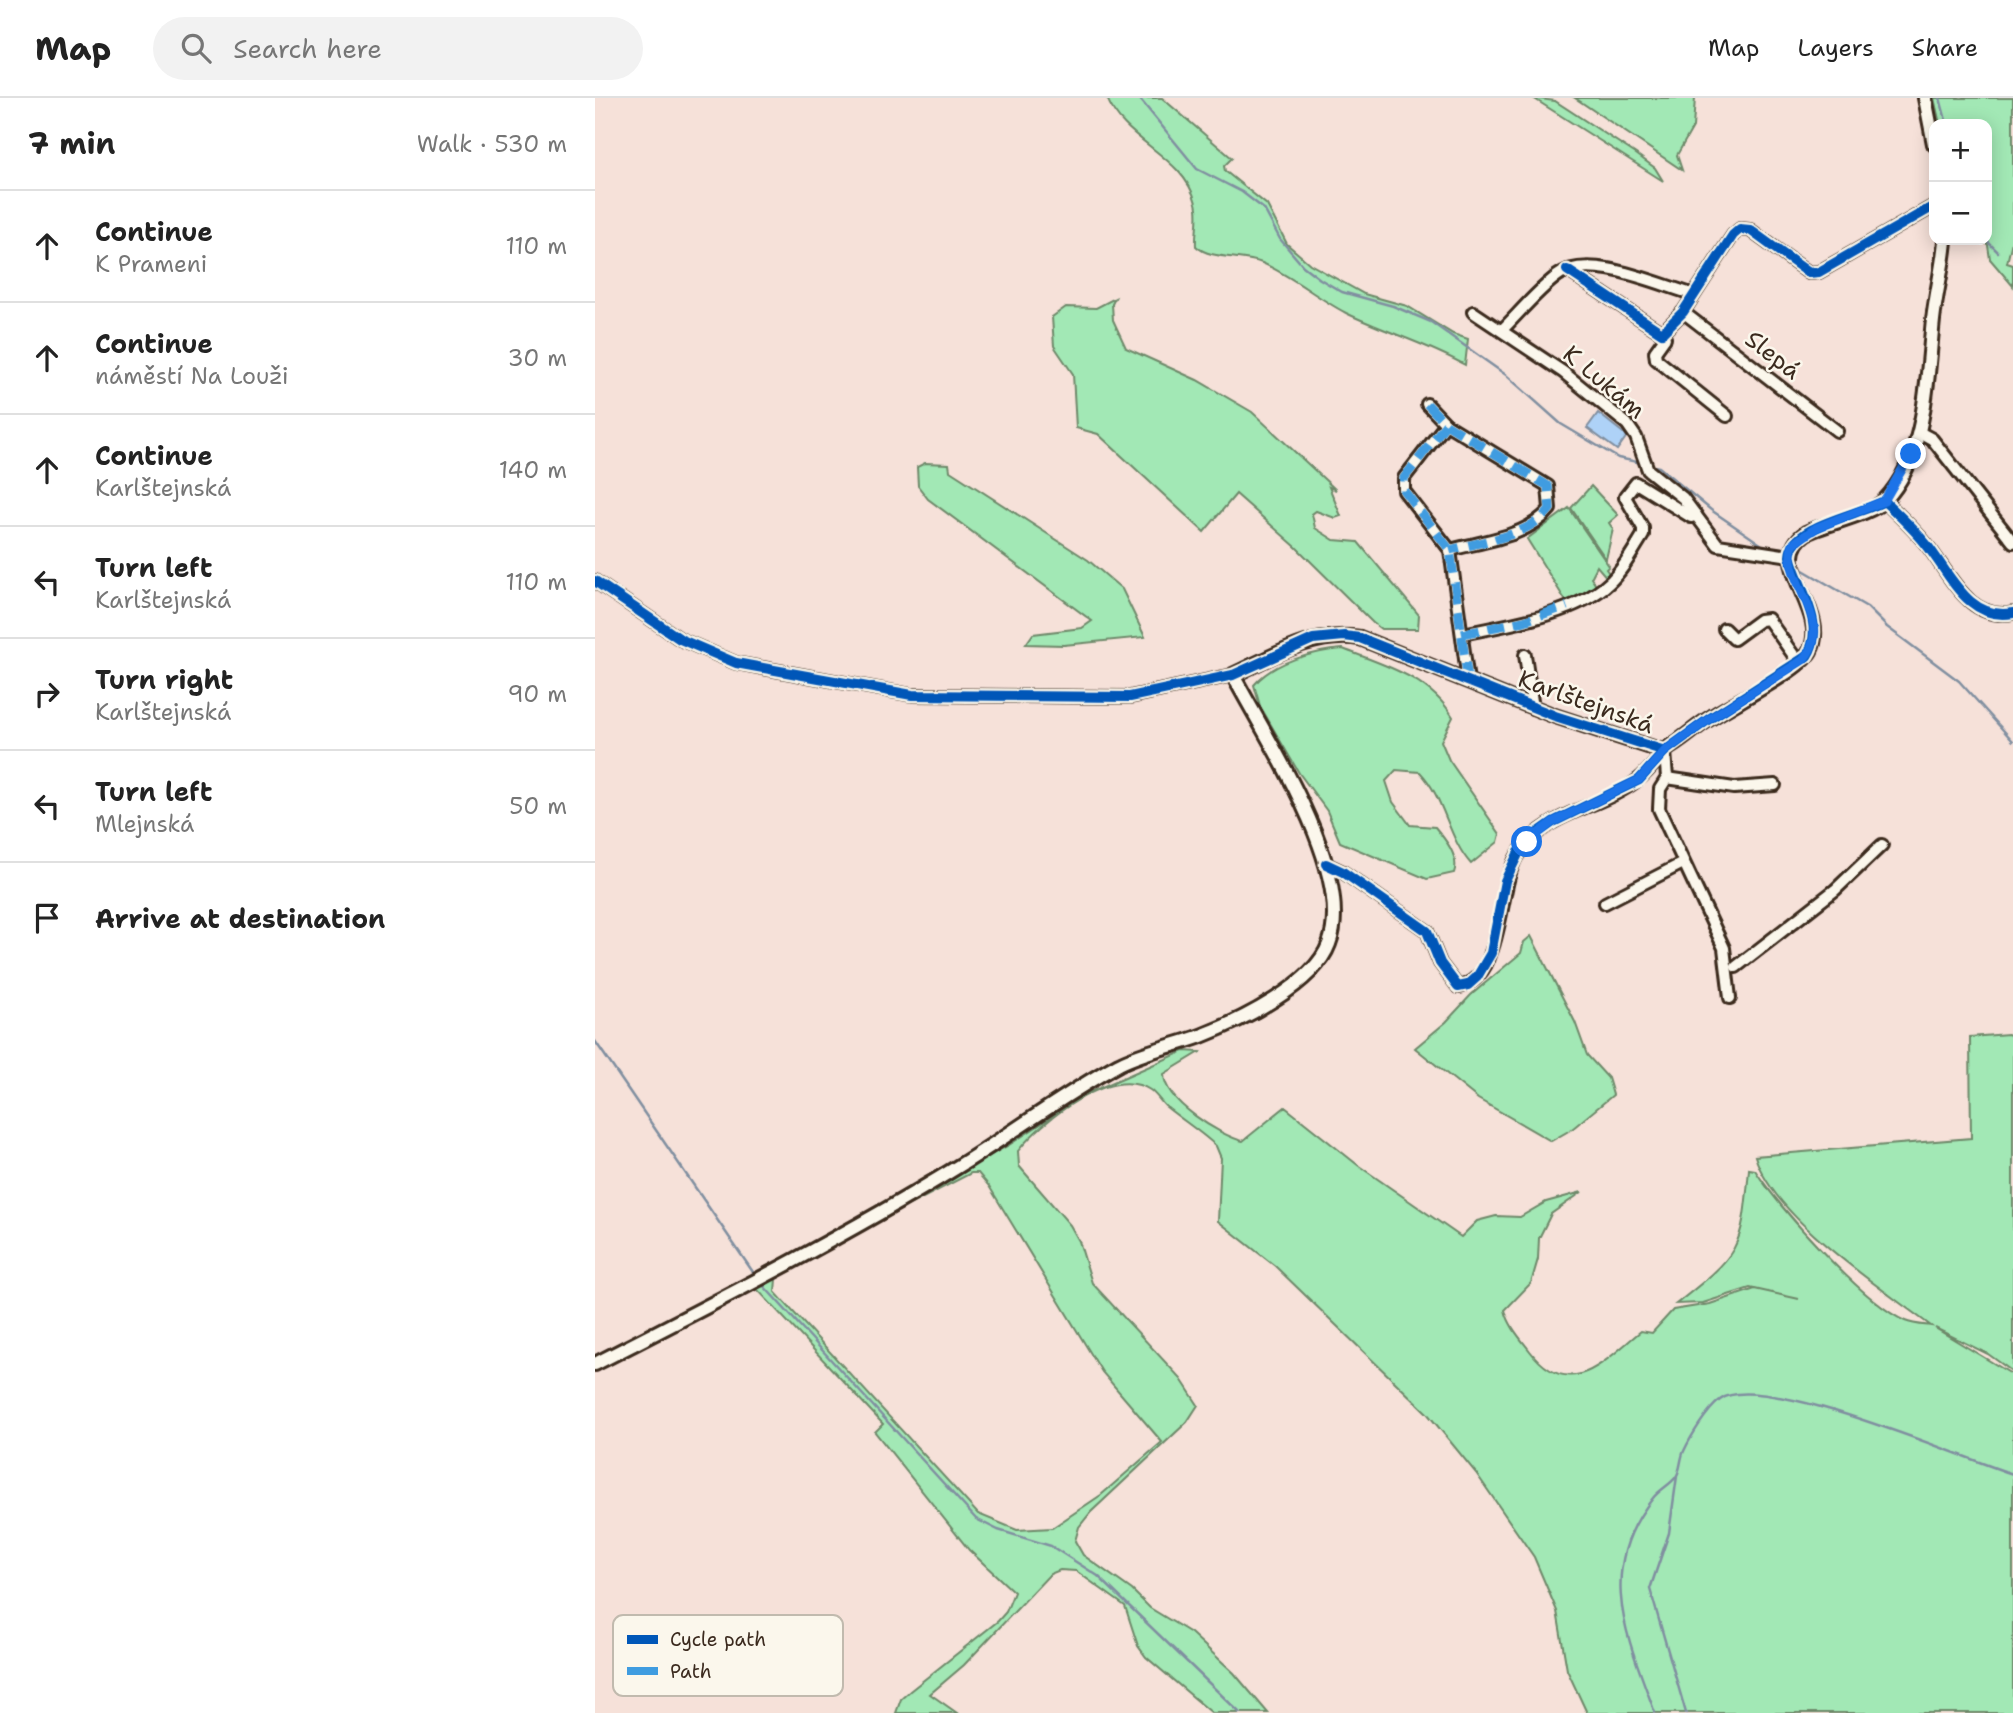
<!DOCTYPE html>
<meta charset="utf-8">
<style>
:root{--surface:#fff;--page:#f2f2f2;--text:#222;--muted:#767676;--line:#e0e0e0}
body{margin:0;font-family:"Shantell Sans",sans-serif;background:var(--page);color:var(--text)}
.controls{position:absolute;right:21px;top:21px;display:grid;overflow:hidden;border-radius:14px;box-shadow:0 4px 18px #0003}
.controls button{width:63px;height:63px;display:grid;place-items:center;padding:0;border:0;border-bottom:2px solid var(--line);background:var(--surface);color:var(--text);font:35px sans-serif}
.stop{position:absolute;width:21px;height:21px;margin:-16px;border:5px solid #1a73e8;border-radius:50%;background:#fff}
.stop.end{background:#1a73e8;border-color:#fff;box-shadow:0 2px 7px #0008}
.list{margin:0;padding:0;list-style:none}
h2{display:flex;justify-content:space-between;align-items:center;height:91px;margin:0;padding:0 28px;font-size:30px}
h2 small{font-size:23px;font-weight:400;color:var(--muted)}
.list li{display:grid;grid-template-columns:46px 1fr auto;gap:21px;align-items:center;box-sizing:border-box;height:112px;padding:0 28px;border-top:2px solid var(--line)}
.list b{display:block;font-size:26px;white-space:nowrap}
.list p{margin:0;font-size:23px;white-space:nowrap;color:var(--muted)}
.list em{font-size:23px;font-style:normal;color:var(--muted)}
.icon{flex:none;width:38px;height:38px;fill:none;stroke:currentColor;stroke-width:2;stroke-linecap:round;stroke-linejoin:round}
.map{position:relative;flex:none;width:1418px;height:1615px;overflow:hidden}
header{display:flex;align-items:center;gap:42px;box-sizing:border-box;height:98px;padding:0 35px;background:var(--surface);border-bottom:2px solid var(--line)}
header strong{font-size:33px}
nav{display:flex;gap:38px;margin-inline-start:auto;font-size:24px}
.search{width:490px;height:63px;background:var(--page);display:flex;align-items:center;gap:18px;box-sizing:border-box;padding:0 24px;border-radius:38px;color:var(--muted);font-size:26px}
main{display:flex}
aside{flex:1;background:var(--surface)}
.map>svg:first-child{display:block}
.green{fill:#a2e8b5;stroke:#6e896a;stroke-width:2;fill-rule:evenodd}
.water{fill:#aed2f7;stroke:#808fa0;stroke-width:2}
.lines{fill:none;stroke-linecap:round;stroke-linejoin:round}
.stream{stroke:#808fa0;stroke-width:2.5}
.minor-casing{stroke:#3b2a1e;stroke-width:16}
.major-casing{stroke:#3b2a1e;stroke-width:18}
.minor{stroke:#fbf7ec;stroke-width:10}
.major{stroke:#fbf7ec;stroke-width:12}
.quiet{stroke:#3f9ce0;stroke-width:9;stroke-dasharray:18 9;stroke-linecap:butt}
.cycleway-casing{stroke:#fbf7ec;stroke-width:15}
.cycleway{stroke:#0057b8;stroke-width:10}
.route{stroke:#1a73e8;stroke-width:9}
.labels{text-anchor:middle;stroke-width:5;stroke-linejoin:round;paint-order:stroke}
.street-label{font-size:24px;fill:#3b2a1e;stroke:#fbf7ec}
.key{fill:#fbf7ec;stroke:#c1baae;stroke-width:2}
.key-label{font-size:19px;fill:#3b2a1e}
</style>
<header>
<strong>Map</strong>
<div class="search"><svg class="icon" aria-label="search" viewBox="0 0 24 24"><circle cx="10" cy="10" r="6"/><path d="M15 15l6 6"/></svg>Search here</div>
<nav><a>Map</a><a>Layers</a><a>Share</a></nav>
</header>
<main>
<aside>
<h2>7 min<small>Walk · 530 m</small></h2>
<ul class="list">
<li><svg class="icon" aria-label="ahead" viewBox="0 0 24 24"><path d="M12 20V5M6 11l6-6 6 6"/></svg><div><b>Continue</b><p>K Prameni</p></div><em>110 m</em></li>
<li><svg class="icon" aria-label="ahead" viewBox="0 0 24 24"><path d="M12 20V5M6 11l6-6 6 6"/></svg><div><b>Continue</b><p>náměstí Na Louži</p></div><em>30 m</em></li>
<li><svg class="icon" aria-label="ahead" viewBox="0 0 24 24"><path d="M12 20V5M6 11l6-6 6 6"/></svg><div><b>Continue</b><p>Karlštejnská</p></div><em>140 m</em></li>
<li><svg class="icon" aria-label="left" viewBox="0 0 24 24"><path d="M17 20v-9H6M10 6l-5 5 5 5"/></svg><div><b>Turn left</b><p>Karlštejnská</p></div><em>110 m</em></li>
<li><svg class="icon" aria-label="right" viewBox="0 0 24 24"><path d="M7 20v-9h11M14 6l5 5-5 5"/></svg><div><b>Turn right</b><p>Karlštejnská</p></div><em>90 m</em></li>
<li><svg class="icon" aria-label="left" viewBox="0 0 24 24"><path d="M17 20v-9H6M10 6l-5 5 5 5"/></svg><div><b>Turn left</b><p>Mlejnská</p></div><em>50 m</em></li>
<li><svg class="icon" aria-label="arrive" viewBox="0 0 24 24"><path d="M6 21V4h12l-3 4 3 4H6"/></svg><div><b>Arrive at destination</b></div></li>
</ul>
</aside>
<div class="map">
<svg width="1418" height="1615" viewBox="0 0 1418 1615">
<rect width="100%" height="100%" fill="#f6e1d9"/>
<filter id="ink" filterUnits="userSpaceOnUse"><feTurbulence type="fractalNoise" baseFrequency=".0143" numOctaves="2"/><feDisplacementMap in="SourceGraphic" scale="14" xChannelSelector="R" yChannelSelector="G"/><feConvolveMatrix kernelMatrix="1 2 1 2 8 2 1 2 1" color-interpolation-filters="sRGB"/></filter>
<g filter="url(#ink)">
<!-- green -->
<g class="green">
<path d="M512 0H567L637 60 629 68 630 73 672 107 692 146 715 166 769 196 812 208 858 236 873 241 870 267C831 245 790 234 751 215 722 200 697 178 667 165 647 157 615 162 601 148 600 134 605 119 601 105 589 57 529 44 512 0Z"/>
<polygon points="938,0 960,3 1041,56 1060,70 1068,83"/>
<polygon points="980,0 1100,0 1098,29 1082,57 1087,72"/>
<polygon points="1339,0 1418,0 1418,139 1412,165 1418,167 1418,188 1395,161 1392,141 1392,26 1345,26"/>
<polygon points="520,200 517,206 518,222 531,250 602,282 657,314 741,392 734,389 746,418 740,420 721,413 717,416 720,430 739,442 763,444 824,517 823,531 786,531 778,525 701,449 641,396 609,434 503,336 481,330 478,276 459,248 457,219 471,209 501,210"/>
<polygon points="330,365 354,366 355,373 493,462 527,491 550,539 469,547 431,546 438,536 487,530 497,523 333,401 323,388 322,369"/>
<polygon points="996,388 1023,417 1014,425 1018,431 1011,461 976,410"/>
<polygon points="974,410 1014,468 1011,471 1016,478 1012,480 1002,468 996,480 1002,489 972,505 932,441"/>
<path d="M748 551C789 567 834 579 858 619L846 643 854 662 905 736 903 744 876 766C853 741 850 700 825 674L801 672 791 683 798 704 815 727 840 729C850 741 865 759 859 775L832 781 745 744 732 713 704 675 665 608 659 587C678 564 719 553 748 551Z"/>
<polygon points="936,838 980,924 992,957 1013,980 1018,997 977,1031 956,1043 883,1001 820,950 851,924 876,897 926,855 929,844"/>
<path d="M1413 936 1418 939V1274L1393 1256 1340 1230 1418 1277V1615H992L972 1572 962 1513 939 1459 881 1375 832 1315 680 1168 623 1123 626 1060 621 1048C605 1033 587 1022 570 1008 565 1003 561 996 555 992 516 966 446 1024 423 1053L424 1068 475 1127 484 1143 497 1185 586 1281 603 1307 592 1324 496 1414 484 1429 480 1443 488 1457 537 1492 555 1510 596 1535 639 1575 673 1615H617L551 1559 543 1548 530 1508 481 1473 465 1472 455 1476 369 1567 335 1596 362 1615H301L306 1601 315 1593 403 1523 411 1514 419 1494 374 1452 280 1334 288 1326 161 1190 180 1176 414 1047 491 996 589 953 605 954 569 976C569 1003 624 1037 648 1043L690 1009 764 1068 866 1139 882 1123 901 1118 925 1119 951 1104 987 1094 956 1116 944 1140 943 1161 936 1185 910 1212C914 1228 925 1240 935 1253 975 1305 1009 1263 1046 1233L1057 1235 1078 1212 1115 1206 1160 1191 1204 1201 1155 1190 1108 1205 1081 1206C1145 1155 1147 1153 1154 1071L1160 1072C1185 1111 1268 1204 1310 1223 1317 1226 1328 1227 1336 1228 1287 1190 1179 1121 1160 1058L1376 1040 1375 939ZM376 1075H383L394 1088 507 1274 567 1344 506 1397 457 1430 422 1432 383 1416 180 1194 181 1181 204 1164Z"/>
</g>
<!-- water -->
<polygon class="water" points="1003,315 1032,338 1022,352 992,330"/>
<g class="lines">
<!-- stream -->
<g class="stream">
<polyline points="544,0 602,71 647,94 669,111 685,141 708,168 725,181 747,194 798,208 836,224 911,277 966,326 1023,360 1047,365"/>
<polyline points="1345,0 1352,26"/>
<polyline points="1391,142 1403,154"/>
<polyline points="1053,367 1064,369 1116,412 1170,449"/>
<polyline points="1203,469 1272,509 1292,529 1364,583 1418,643"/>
<polyline points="0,943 160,1177"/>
<polyline points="166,1185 381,1421 403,1432 456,1448 503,1478 645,1615"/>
<polyline points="1082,1378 1074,1435 1055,1491 1091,1615"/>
<path d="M1060 1615C1033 1540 999 1473 1058 1400 1064 1392 1075 1387 1081 1379 1086 1372 1085 1361 1089 1353 1096 1338 1112 1312 1125 1302 1163 1271 1369 1361 1418 1376"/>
</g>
<!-- minor casing -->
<g class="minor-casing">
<g id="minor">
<polyline points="972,172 1067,235 1088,214 1138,137 1145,131 1155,132 1214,175 1224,174 1339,108"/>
<polyline points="878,214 968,274 1032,326 1041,339 1053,372 1088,400 1123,447 1195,458"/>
<polyline points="1088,214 1242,333"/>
<path d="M907 232C925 214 942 193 962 178 993 154 1062 186 1097 196"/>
<polyline points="1067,235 1070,240 1060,254 1061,261 1132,318"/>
<path d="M832 306 851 326 953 388 955 411C933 439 888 443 855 452"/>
<polyline points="851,326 809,380 809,393 855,452 873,583"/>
<polyline points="1324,334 1337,341 1418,444"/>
<path d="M1289 403C1304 417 1318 430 1331 446 1354 474 1373 524 1418 515"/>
<polyline points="0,483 85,541 141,565 317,597 535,599 638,577"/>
<polyline points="1129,531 1139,541 1165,522 1173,521 1204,565"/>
<path d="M867 536C911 527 980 517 1014 485 1028 472 1038 453 1048 437V430L1030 399 1041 385 1096 419 1101 417"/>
<polyline points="930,557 938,610"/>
<polyline points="1070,653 1072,680 1065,691 1064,711 1129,850 1135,900"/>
<polyline points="1072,680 1139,690 1180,687"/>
<path d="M731 766 748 774 832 833 845 865 863 889C909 881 902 792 922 758 949 713 1006 711 1044 681 1054 673 1062 662 1070 653"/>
<polyline points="1010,805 1088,765"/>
<polyline points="1141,869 1240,792 1287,747"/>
</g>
</g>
<!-- major casing -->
<g class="major-casing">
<g id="major">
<polyline points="1330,0 1339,46"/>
<path d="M0 1266C121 1204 249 1139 364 1068 418 1035 469 996 524 966 550 953 579 948 606 938 645 923 719 887 734 846 761 775 672 642 638 577 679 558 718 533 765 540L960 618 1068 653C1086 644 1100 629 1117 619 1138 605 1204 573 1215 553 1236 512 1169 464 1211 435 1232 425 1276 416 1290 402 1332 358 1332 278 1338 222 1341 195 1348 169 1350 142"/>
</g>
</g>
<!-- minor -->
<use href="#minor" class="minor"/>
<!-- major -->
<use href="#major" class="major"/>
<!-- quiet -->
<g class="quiet">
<path d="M832 306 851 326 953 388 955 411C933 439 888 443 855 452"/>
<polyline points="851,326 809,380 809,393 855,452 873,583"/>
<polyline points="867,536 929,523 972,508"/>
</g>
<!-- cycleway casing -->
<g class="cycleway-casing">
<g id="cycleway">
<polyline points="972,172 1067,235 1088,214 1138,137 1145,131 1155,132 1214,175 1224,174 1339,108"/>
<polyline points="0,483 85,541 141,565 317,597 535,599 638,577 718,541 749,538 765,540 960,618 1070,653"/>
<path d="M731 766 748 774 832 833 845 865 863 889 873 887 882 879 896 855 910 783 924 754 938 738 958 724 1044 682 1070 653 1114 621 1212 558C1232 527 1203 489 1195 458 1197 426 1266 417 1289 403 1304 417 1318 430 1331 446 1354 474 1373 524 1418 515"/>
</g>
</g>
<!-- cycleway -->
<use href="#cycleway" class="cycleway"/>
</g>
</g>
<g class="lines" filter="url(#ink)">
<!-- route -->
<path class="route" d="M932 744 958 724 1044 682 1070 653 1114 621 1208 562C1243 523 1184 482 1198 446L1221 430 1289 403 1316 356"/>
</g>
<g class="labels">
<!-- street labels -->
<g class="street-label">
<text transform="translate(1178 257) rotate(38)" y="8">Slepá</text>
<text transform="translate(1009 284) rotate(40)" y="8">K Lukám</text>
<text transform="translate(991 604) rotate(20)" y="8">Karlštejnská</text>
</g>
</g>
<!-- legend -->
<rect x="18" y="1517" width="230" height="81" rx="10" class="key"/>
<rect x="32" y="1537" width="31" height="9" fill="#0057b8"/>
<rect x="32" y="1569" width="31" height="8" fill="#3f9ce0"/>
<g class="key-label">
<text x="75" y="1548">Cycle path</text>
<text x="75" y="1580">Path</text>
</g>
</svg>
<div class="controls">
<button>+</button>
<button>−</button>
</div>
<div class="stop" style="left:932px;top:744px"></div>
<div class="stop end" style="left:1316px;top:356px"></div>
</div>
</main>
